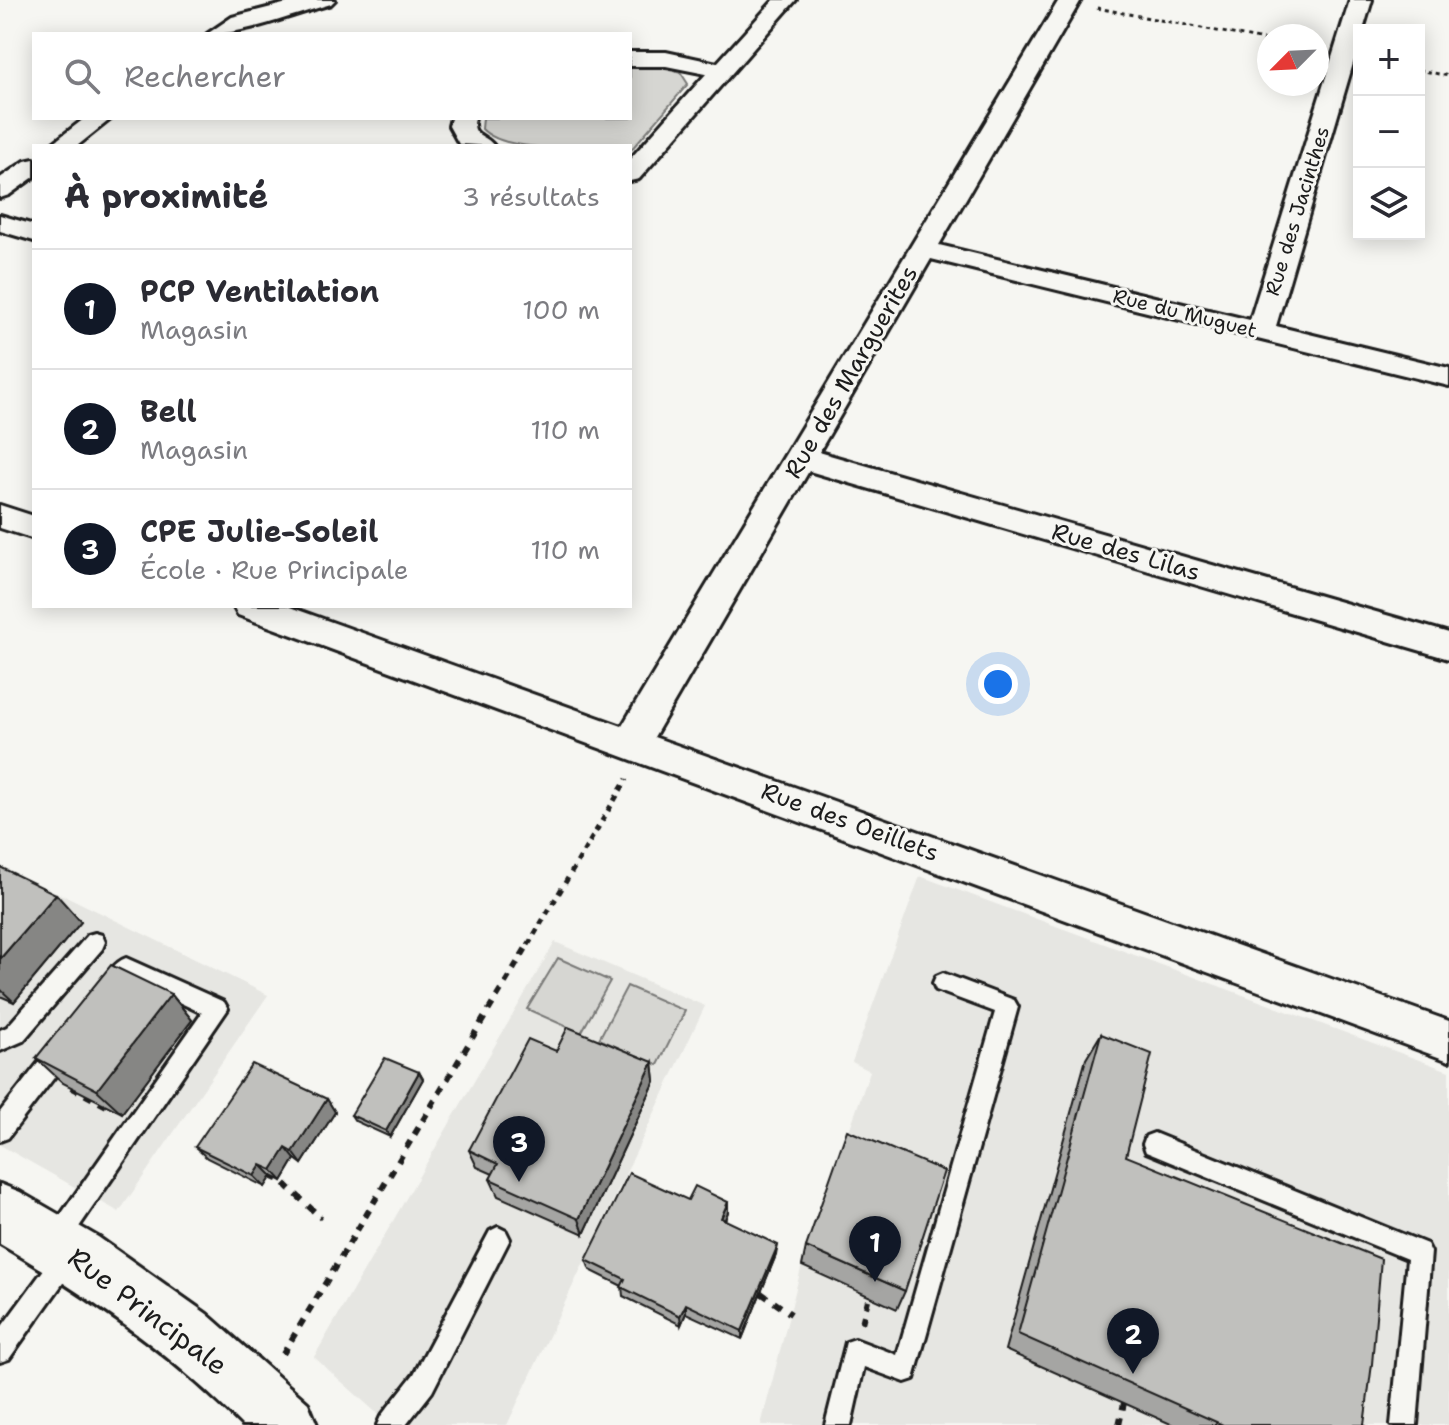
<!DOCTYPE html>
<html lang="fr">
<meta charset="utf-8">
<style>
:root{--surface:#fff;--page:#f7f7f7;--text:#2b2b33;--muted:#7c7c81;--line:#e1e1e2;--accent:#111827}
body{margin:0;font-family:"Shantell Sans",sans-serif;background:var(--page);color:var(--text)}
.controls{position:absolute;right:24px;top:24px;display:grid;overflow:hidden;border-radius:0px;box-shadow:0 4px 20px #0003}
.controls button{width:72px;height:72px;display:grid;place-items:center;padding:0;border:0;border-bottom:2px solid var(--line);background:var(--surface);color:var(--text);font:40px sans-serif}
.compass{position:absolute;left:1257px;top:24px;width:72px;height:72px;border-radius:50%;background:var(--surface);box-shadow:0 4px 20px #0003;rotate:246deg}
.you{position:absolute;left:998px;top:684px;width:28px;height:28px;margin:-20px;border:6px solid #fff;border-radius:50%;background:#1a73e8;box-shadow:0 0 0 12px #1a73e833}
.badge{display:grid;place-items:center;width:52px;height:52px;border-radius:50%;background:var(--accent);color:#fff;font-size:26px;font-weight:700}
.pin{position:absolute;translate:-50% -66px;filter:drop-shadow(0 2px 4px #0008)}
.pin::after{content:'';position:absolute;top:42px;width:28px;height:24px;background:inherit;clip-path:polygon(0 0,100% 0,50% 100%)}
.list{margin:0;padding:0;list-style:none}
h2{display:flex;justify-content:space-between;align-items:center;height:104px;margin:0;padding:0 32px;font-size:34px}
h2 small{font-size:26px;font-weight:400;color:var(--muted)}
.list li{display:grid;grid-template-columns:52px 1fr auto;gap:24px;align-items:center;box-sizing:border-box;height:120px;padding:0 32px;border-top:2px solid var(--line)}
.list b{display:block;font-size:30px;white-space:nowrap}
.list p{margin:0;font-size:26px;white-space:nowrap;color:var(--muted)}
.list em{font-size:26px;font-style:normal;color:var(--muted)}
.icon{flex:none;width:44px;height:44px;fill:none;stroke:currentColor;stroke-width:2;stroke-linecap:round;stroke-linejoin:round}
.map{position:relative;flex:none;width:1449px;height:1425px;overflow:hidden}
.search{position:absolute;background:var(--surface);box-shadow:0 4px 20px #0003;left:32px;top:32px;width:600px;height:88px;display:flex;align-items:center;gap:20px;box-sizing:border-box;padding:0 28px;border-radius:0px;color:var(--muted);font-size:30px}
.panel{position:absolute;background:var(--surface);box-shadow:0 4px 20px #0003;left:32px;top:144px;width:600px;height:464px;border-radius:0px}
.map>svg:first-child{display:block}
.built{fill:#e6e6e2}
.green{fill:#d6d6d2;stroke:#797977;stroke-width:2}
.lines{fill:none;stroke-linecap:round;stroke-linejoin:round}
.service-casing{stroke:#1c1c1c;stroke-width:6}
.minor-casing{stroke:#1c1c1c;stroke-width:6}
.secondary-casing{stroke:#1c1c1c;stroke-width:6}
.path-far2{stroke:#1c1c1c;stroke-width:3;stroke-dasharray:4 4;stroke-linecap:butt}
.path-far1{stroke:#1c1c1c;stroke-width:5;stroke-dasharray:6 6;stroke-linecap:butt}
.path{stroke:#1c1c1c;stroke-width:6;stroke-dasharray:8 8;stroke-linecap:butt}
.service{fill:#f6f6f2;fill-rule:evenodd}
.minor{fill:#f6f6f2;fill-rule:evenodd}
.secondary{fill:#f6f6f2;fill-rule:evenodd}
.wall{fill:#a5a5a3;stroke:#1c1c1c;stroke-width:2}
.shaded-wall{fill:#868684;stroke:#1c1c1c;stroke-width:2}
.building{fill:#c0c0bd;stroke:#1c1c1c;stroke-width:2}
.labels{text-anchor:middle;stroke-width:6;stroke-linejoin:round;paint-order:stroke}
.far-street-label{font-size:20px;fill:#1c1c1c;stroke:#f6f6f2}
.street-label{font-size:24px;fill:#1c1c1c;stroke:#f6f6f2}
.near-street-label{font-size:28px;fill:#1c1c1c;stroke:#f6f6f2}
</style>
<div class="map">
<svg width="1449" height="1425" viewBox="0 0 1449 1425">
<rect width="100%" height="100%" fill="#f6f6f2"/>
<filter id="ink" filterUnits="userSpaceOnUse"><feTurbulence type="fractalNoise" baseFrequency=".0125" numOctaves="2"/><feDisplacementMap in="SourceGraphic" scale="16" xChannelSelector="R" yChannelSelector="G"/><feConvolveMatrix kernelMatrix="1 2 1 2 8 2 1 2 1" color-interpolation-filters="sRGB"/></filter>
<g filter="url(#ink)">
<!-- built -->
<g class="built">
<polygon points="0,874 68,897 268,995 119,1212 0,1145"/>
<polygon points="920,876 1449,1071 1449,1425 761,1425 802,1265 870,1071 852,1062"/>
<polygon points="555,942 705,1006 507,1425 390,1425 314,1357"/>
</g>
<!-- green -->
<g class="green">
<path d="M658 67 681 73 688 84 630 151V146C594 146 508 156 482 129L483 118H630V68Z"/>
<polygon points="558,958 610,981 581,1033 527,1009"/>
<polygon points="627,986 685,1011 658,1065 599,1039"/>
</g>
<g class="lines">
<!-- service casing -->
<g class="service-casing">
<g id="service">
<polygon points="95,933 102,935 105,942 102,949 23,1041 0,1051 0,1030 7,1027 88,935"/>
<path d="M126 958 224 1002 228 1009 66 1246 75 1250 79 1258 75 1266 9 1359 0 1362V1329L56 1253 48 1249 44 1241 48 1233 202 1013 130 979 116 997 109 1000 102 997 99 990C104 978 114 962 126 958Z"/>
<polygon points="943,973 1014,1000 1018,1007 914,1379 905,1382 864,1367 851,1425 825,1425 846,1342 855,1339 897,1355 995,1012 936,990 933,983 936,976"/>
<polygon points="61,1041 69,1044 72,1051 69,1058 8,1138 0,1141 0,1112 53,1044"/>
<polygon points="1154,1133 1427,1244 1431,1252 1417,1425 1391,1425 1407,1259 1146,1152 1143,1144 1146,1136"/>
<polygon points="498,1227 506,1231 510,1239 432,1392 406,1425 377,1425 381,1416 414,1374 490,1231"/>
</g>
</g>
<!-- minor casing -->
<g class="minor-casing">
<g id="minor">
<path d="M299 0H335L331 4C292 15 246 34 207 34L232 17Z"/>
<polygon points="774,0 796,0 639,179 630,181 630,159 706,74 666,66 630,66 630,52 666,52 717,63"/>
<polygon points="1059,0 1081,0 939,245 1250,320 1350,0 1372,0 1363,30 1359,30 1359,43 1276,326 1449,368 1449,386 931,259 819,452 1449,633 1449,659 809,471 654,737 1449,1021 1449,1061 238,615 233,606 287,606 622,726"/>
<polygon points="85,118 112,118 77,146 49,146"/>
<path d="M451 118H475C470 137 486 134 494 146L459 144 449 126Z"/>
<polygon points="34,159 34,177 9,195 0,198 0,178 25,161"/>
<polygon points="0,215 34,225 34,241 0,231"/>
<polygon points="0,505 34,516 34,539 0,528"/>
</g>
</g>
<!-- secondary casing -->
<g class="secondary-casing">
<path id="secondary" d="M0 1184 20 1192 98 1237 207 1314 308 1403 317 1425H242C171 1353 87 1295 0 1244Z"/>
</g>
<!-- path-far2 -->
<g class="path-far2">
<polyline points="1097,8 1269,41"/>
<polyline points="1419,70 1449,76"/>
</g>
<!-- path-far1 -->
<polyline class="path-far1" points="528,945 627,779"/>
<!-- path -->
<g class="path">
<polyline points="71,1087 112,1109"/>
<polyline points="271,1176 282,1181 321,1218"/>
<polyline points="761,1293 791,1314"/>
<polyline points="862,1323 869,1296"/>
<polyline points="283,1354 529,943"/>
<polyline points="1119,1425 1124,1403"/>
</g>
<!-- service -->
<use href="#service" class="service"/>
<!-- minor -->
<use href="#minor" class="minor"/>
<!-- secondary -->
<use href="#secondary" class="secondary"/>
</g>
<!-- wall -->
<g class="wall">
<polygon points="0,867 81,922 14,1002 0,996"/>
<polygon points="171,994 192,1020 122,1113 63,1083 36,1058"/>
<polygon points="1101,1034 1126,1156 1364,1425 1173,1425 1005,1350 1086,1059"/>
<polygon points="556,1051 653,1062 655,1081 584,1234 498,1196 490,1179 493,1174 477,1167 469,1150"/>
<polygon points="419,1072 423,1079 390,1137 355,1121 351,1115"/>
<polygon points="327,1099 335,1112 302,1164 295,1159 282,1181 272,1176 265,1187 207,1158 195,1147"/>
<polygon points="688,1200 728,1212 725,1220 776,1255 742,1339 686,1313 681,1325 623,1296 622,1286 590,1270 586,1260"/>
<polygon points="806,1247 905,1291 897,1309 802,1266"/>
</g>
<!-- shaded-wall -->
<g class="shaded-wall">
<polygon points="56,894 81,922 14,1002 0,989 0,959"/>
<polygon points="171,994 192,1020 122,1113 97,1090"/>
<polygon points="653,1062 655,1081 584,1234 579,1219"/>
<polygon points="419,1072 423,1079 390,1137 386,1131"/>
<polygon points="327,1099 335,1112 302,1164 293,1152"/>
<polygon points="286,1148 295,1159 282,1181 272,1170"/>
<polygon points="261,1165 272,1176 265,1187 254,1176"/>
<polygon points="728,1202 728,1212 721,1229 721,1218"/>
<polygon points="778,1245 776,1255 742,1339 742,1331"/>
<polygon points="686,1304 686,1313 681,1325 680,1316"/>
</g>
<!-- building -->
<g class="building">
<polygon points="0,867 56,894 0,959"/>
<polygon points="111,965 171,994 97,1090 36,1058"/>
<polygon points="568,1027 653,1062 579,1219 490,1179 498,1164 469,1150 528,1039 556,1051"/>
<polygon points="1101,1034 1152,1054 1126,1156 1381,1259 1372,1364 1364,1425 1223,1425 1018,1334"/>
<polygon points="385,1058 419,1072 386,1131 351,1115"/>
<polygon points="252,1064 327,1099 293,1152 286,1148 272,1170 261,1165 254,1176 195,1147"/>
<polygon points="847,1130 944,1171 905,1291 806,1247"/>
<polygon points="629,1173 688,1200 695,1186 728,1202 721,1218 778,1245 742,1331 686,1304 680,1316 621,1287 625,1279 586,1260"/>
</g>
</g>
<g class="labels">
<!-- far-street labels -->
<g class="far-street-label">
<text transform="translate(1297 211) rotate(-73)" y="7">Rue des Jacinthes</text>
<text transform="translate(1185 313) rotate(14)" y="7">Rue du Muguet</text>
</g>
<!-- street labels -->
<g class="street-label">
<text transform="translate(851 372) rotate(-60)" y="8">Rue des Marguerites</text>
<text transform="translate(1126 552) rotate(16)" y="8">Rue des Lilas</text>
<text transform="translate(850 822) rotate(20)" y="8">Rue des Oeillets</text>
</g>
<!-- near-street labels -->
<g class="near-street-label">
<text transform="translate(148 1311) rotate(37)" y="10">Rue Principale</text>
</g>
</g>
</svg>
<div class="controls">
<button>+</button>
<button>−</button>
<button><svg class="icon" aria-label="layers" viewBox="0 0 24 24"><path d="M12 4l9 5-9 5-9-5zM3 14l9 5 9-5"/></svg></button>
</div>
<svg class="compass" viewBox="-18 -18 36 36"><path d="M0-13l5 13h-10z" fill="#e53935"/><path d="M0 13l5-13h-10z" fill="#7c7c81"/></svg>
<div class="you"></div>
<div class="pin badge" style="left:875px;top:1282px">1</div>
<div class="pin badge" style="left:1133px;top:1374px">2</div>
<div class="pin badge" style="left:519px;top:1182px">3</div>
<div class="search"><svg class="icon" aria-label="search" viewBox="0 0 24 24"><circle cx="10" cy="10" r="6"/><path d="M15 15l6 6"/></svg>Rechercher</div>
<section class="panel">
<h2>À proximité<small>3 résultats</small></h2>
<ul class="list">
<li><span class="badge">1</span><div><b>PCP Ventilation</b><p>Magasin</p></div><em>100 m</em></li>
<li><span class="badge">2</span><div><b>Bell</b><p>Magasin</p></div><em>110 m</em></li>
<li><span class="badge">3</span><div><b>CPE Julie-Soleil</b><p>École · Rue Principale</p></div><em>110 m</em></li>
</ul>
</section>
</div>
